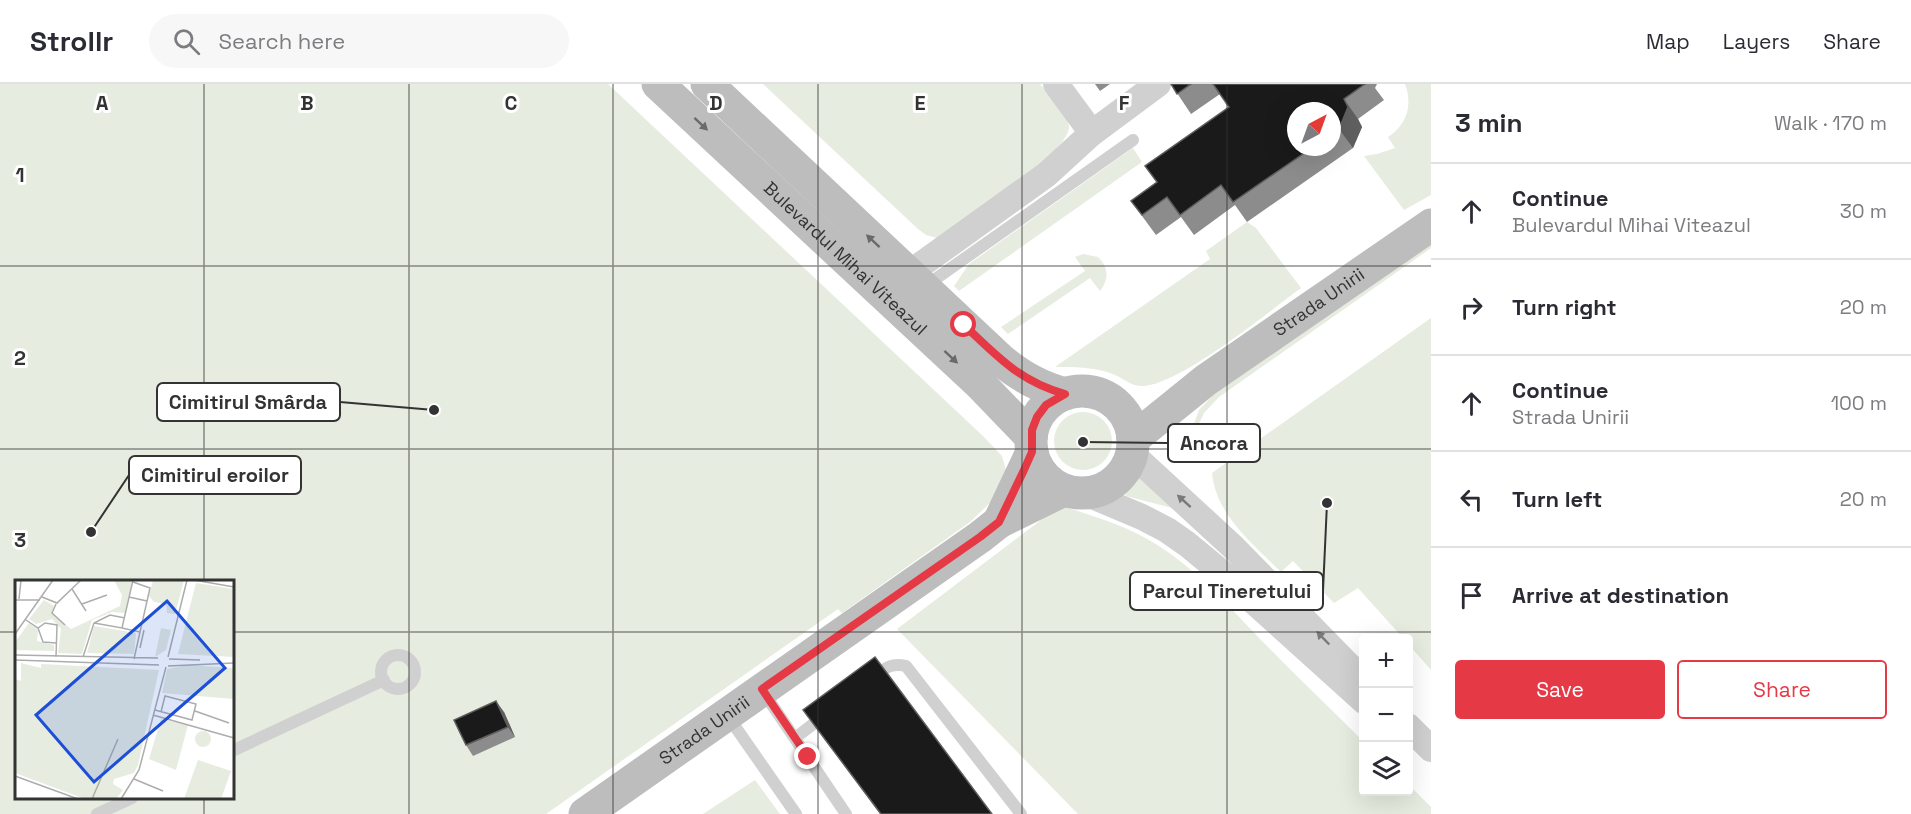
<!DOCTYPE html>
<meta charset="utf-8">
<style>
:root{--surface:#fff;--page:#f7f7f7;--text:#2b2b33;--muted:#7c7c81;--line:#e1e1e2;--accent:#e63946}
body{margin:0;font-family:"Space Grotesk",sans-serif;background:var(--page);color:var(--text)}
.controls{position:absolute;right:18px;bottom:18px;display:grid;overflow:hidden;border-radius:6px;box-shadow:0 6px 24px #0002}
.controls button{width:54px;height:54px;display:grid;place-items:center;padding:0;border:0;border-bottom:2px solid var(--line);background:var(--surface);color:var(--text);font:30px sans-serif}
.compass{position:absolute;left:1287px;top:18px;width:54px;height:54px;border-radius:50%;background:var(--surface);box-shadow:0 6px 24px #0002;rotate:41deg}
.stop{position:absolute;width:18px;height:18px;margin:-14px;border:4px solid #e63946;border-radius:50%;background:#fff}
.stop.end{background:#e63946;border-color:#fff;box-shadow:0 2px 6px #0008}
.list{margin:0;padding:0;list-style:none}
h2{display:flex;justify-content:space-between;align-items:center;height:78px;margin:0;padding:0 24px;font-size:26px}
h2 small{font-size:20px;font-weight:400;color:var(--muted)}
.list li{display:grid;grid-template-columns:39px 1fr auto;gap:18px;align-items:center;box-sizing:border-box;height:96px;padding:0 24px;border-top:2px solid var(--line)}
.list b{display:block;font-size:22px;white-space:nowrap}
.list p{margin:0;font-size:20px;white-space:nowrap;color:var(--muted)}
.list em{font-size:20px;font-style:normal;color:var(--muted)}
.actions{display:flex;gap:12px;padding:18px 24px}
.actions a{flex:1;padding:14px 0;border:2px solid var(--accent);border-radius:6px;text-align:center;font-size:21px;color:var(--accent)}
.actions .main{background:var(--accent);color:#fff}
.icon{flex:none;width:33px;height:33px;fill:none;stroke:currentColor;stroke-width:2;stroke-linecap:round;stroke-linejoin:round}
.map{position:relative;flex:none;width:1431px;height:730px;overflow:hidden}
header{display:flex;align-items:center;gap:36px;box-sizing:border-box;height:84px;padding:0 30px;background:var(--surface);border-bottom:2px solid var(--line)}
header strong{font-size:28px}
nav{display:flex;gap:33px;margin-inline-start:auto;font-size:21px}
.search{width:420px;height:54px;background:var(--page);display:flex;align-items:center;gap:15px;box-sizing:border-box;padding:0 21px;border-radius:33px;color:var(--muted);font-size:22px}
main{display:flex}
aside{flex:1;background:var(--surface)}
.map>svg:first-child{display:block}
.green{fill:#e6ecdf;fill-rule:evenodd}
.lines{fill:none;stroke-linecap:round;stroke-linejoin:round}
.lane{stroke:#d0d0d0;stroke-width:12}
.street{stroke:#d0d0d0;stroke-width:26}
.secondary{stroke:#bdbdbd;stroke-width:33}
.wall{fill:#8c8c8c;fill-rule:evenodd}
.shaded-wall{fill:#5f5f5f}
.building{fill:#1a1a1a;stroke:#5f5f5f;stroke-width:1.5}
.oneway{fill:#6a6a6a}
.oneway2{fill:#7a7a7a}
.route{stroke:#e63946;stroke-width:8}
.grid{fill:none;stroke:#333;stroke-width:1.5;stroke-opacity:0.55}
.labels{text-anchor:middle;stroke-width:6;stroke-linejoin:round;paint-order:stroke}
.street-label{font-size:18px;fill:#333;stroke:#fff}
.inset-road{fill:none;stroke:#adadad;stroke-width:1.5}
.view{fill:#1d4ed8;fill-opacity:0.15;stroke:#1d4ed8;stroke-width:3}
.inset-edge{fill:none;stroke:#333;stroke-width:3}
.grid-label{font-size:20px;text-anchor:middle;font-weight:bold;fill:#333;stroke:#fff;stroke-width:6;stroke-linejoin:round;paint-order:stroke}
.leader{fill:none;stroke:#333;stroke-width:2}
.callout-dot{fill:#333;stroke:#fff;stroke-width:2}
.callout{fill:#fff;stroke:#333;stroke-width:2}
.callout-label{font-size:20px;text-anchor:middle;font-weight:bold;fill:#333}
</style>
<header>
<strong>Strollr</strong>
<div class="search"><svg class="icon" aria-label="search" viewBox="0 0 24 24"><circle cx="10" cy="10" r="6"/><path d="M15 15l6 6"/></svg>Search here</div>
<nav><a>Map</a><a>Layers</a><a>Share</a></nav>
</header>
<main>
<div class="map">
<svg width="1431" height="730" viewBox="0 0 1431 730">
<rect width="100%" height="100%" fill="#fff"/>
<!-- green -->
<g class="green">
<path d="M0 0H608L983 352 1002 372 1006 386 995 414 970 438 842 529 838 525 546 730H0ZM16 497H232V714H16Z"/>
<path d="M763 0H1040C1047 9 1068 31 1069 42 1071 69 961 137 937 154L926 151 918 145Z"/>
<path d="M1405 0H1431V111L1404 126 1364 72 1377 70 1395 64 1388 53C1407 41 1413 21 1405 0Z"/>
<polygon points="1133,64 1142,78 959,207 954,202 969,180"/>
<path d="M1247 138 1256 144 1301 204C1268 228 1181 300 1143 302 1131 303 1121 292 1110 289 1092 283 1074 283 1055 283L1210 175 1206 167Z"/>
<polygon points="1431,157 1431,164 1219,313 1204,329 1196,346 1192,345 1199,326 1215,309"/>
<path d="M1083 170 1098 173C1109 184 1109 195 1100 207L1090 194 1008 250 1001 243 1085 187 1075 173Z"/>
<path d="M1431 234V586L1409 561 1408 554H1403L1358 504 1334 519 1293 477 1281 488C1253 460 1216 431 1212 389Z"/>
<circle cx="1083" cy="357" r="29"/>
<polygon points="1136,394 1142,394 1172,424 1126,412 1124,407"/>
<path d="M1065 423C1096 433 1127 442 1154 459 1197 485 1231 525 1266 561 1297 593 1331 625 1363 657L1364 708H1408L1409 701 1431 723V730H1078L897 545 1053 427Z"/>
<polygon points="755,696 780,730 703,730"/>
</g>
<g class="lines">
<!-- lane -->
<g class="lane">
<polyline points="924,203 1133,56"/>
<circle cx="398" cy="588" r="17"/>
<path d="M872 594C884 585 891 578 906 582L1021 730"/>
<polyline points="762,606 846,730"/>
<polyline points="727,631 796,730"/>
<polyline points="795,654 825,631"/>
<polyline points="232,667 384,596"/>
<polyline points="97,730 132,714"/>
</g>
<!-- street -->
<g class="street">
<polyline points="1092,49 1158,0"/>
<polyline points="908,190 1046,91 1092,49 1056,0"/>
<polyline points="1132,370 1233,463 1363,596"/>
<polyline points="1085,409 1142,433 1167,446 1187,460 1221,488 1364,617"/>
<polyline points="1408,642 1431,665"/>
</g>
<!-- secondary -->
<g class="secondary">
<path id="s1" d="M658 0 981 301 1031 353"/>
<path d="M707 0 1002 277C1022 293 1040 303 1065 310"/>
<circle cx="1082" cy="358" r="51"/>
<path id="s2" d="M1133 355 1206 296 1431 141"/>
<polyline points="999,438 1032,368"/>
<path id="s3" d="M585 730 980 453 999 438 1064 406"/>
</g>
</g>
<!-- wall -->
<g class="wall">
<polygon points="1095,0 1110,0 1100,7"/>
<path d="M1171 0H1377L1375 4 1384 16 1358 35 1362 43 1353 64 1247 138 1235 121 1194 151 1181 133 1156 151 1131 117 1157 98 1229 23 1220 10 1191 30ZM1332 27V63H1296Z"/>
<polygon points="803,626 992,730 880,730"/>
<polygon points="504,628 515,653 473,672 466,661"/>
</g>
<!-- shaded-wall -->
<g class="shaded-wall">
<polygon points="1344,15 1358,35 1362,43 1353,64 1339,45"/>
<polygon points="496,617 504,628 515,653 508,643"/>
</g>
<!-- building -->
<g class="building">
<polygon points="1171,0 1191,0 1177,10"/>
<polygon points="1213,0 1365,0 1344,15 1348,23 1339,45 1332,50 1332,27 1296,27 1296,63 1313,63 1233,118 1221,101 1180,131 1167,113 1142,131 1131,117 1157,98 1145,82 1229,23"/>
<polygon points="875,573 992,730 881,730 803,626"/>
<polygon points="496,617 508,643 466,661 454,636"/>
</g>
<!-- one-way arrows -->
<defs><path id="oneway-solid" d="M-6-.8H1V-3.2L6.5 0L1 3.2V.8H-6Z" transform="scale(1.5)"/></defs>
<g class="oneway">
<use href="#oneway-solid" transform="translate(701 40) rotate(43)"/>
<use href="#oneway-solid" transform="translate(873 157) rotate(-137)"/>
<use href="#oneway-solid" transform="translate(951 273) rotate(43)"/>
</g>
<g class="oneway2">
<use href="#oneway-solid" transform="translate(1184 417) rotate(-138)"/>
<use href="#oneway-solid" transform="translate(1323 554) rotate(-134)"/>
</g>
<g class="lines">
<!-- route -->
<path class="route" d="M808 673 762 605 980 453 999 438 1024 386 1032 368V346L1037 333 1046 321 1065 310C1019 297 997 272 964 241"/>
</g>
<!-- grid -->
<path class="grid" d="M204 0V497M409 0V730M613 0V730M818 0V730M1022 0V730M1227 0V730M0 182H1431M0 365H1431M0 548H16M232 548H1431M204 714V730"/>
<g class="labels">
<!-- street labels -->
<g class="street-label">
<text dy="6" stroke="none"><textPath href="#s1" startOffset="256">Bulevardul Mihai Viteazul</textPath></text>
<text dy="6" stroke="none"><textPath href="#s2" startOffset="231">Strada Unirii</textPath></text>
<text dy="6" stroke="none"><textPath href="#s3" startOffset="146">Strada Unirii</textPath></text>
</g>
</g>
<!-- overview -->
<g transform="translate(15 496)">
<rect width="219" height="219" fill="#fff"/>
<path d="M99 0H117L110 33 97 32 77 40 67 74 43 73 46 49 37 39 21 44 14 39 29 20 39 26 37 33 56 49 105 26 107 15ZM138 0H169L160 34 152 33 151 24 139 22 134 16ZM181 3 219 9V77L163 74ZM14 43 23 50 22 61 39 65V71L0 70V62ZM79 46 121 53 119 74 72 73ZM146 48 156 50 151 70 140 77ZM6 83 26 88V84L144 90 123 185 119 193 99 199 98 204 108 210 101 219H70L0 193V99L6 101ZM173 85 219 88V119L147 113 152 89ZM146 139 173 145 161 190 134 179ZM180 159a8 8 0 1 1 16 0a8 8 0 1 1-16 0ZM183 180 216 191 206 219H169Z" fill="#e6ecdf"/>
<path class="inset-road" d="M179 0 219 7M118 2 135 8 125 52M57 9 71 31M27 17 42 23 66 0M114 17 132 21M4 19 6 0M0 20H25M41 24 37 33 50 45M67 24 92 15M11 40 23 48 30 43 42 45 41 77M79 43 107 48 118 0M23 48 28 62 41 63M107 48 125 52 119 79M0 54 38 0M125 68 129 50M0 75 143 78M68 77 79 43 95 35 110 38M153 77 172 0M154 79 185 80M0 80 144 85M153 86 219 83M140 130 177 140 181 124 150 116 146 132M180 131 214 143M138 135 219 158M0 196 63 219M119 199 148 211M77 219 103 159M106 219 124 190 151 87"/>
<path class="view" d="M152 21 210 88 79 202 21 135Z"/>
<rect width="219" height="219" class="inset-edge"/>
</g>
<g class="grid-label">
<text x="102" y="26">A</text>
<text x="307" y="26">B</text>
<text x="511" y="26">C</text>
<text x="716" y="26">D</text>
<text x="920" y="26">E</text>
<text x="1124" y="26">F</text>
<text x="20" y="98">1</text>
<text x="20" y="281">2</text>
<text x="20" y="463">3</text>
</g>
<!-- callouts -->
<path class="leader" d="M434 326L340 318M1083 358L1168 359M91 448L129 391M1327 419L1323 507"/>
<g class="callout-dot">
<circle cx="434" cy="326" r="6"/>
<circle cx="1083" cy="358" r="6"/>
<circle cx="91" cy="448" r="6"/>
<circle cx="1327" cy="419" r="6"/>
</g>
<g class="callout">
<rect x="157" y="299" width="183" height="38" rx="6"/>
<rect x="1168" y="340" width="92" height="38" rx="6"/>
<rect x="129" y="372" width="172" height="38" rx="6"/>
<rect x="1130" y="488" width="193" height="38" rx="6"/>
</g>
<g class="callout-label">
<text x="248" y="325">Cimitirul Smârda</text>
<text x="1214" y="366">Ancora</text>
<text x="215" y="398">Cimitirul eroilor</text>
<text x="1227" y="514">Parcul Tineretului</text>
</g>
</svg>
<div class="controls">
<button>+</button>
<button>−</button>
<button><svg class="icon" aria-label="layers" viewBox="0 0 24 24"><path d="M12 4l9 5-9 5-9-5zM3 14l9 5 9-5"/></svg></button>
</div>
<svg class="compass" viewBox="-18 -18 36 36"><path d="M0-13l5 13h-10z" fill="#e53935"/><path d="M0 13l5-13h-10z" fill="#7c7c81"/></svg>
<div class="stop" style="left:964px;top:241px"></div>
<div class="stop end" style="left:808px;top:673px"></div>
</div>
<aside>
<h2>3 min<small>Walk · 170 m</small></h2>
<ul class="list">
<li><svg class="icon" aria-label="ahead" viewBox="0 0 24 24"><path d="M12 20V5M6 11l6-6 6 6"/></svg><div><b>Continue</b><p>Bulevardul Mihai Viteazul</p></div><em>30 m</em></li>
<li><svg class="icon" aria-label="right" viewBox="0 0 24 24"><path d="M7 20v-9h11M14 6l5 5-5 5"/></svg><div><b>Turn right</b></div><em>20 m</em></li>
<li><svg class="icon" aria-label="ahead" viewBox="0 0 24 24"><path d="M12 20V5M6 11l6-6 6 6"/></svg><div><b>Continue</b><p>Strada Unirii</p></div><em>100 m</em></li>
<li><svg class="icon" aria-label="left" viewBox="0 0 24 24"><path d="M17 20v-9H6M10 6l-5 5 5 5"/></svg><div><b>Turn left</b></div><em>20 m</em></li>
<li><svg class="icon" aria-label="arrive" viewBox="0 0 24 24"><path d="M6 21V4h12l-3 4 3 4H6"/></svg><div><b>Arrive at destination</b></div></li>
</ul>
<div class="actions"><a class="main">Save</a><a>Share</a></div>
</aside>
</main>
